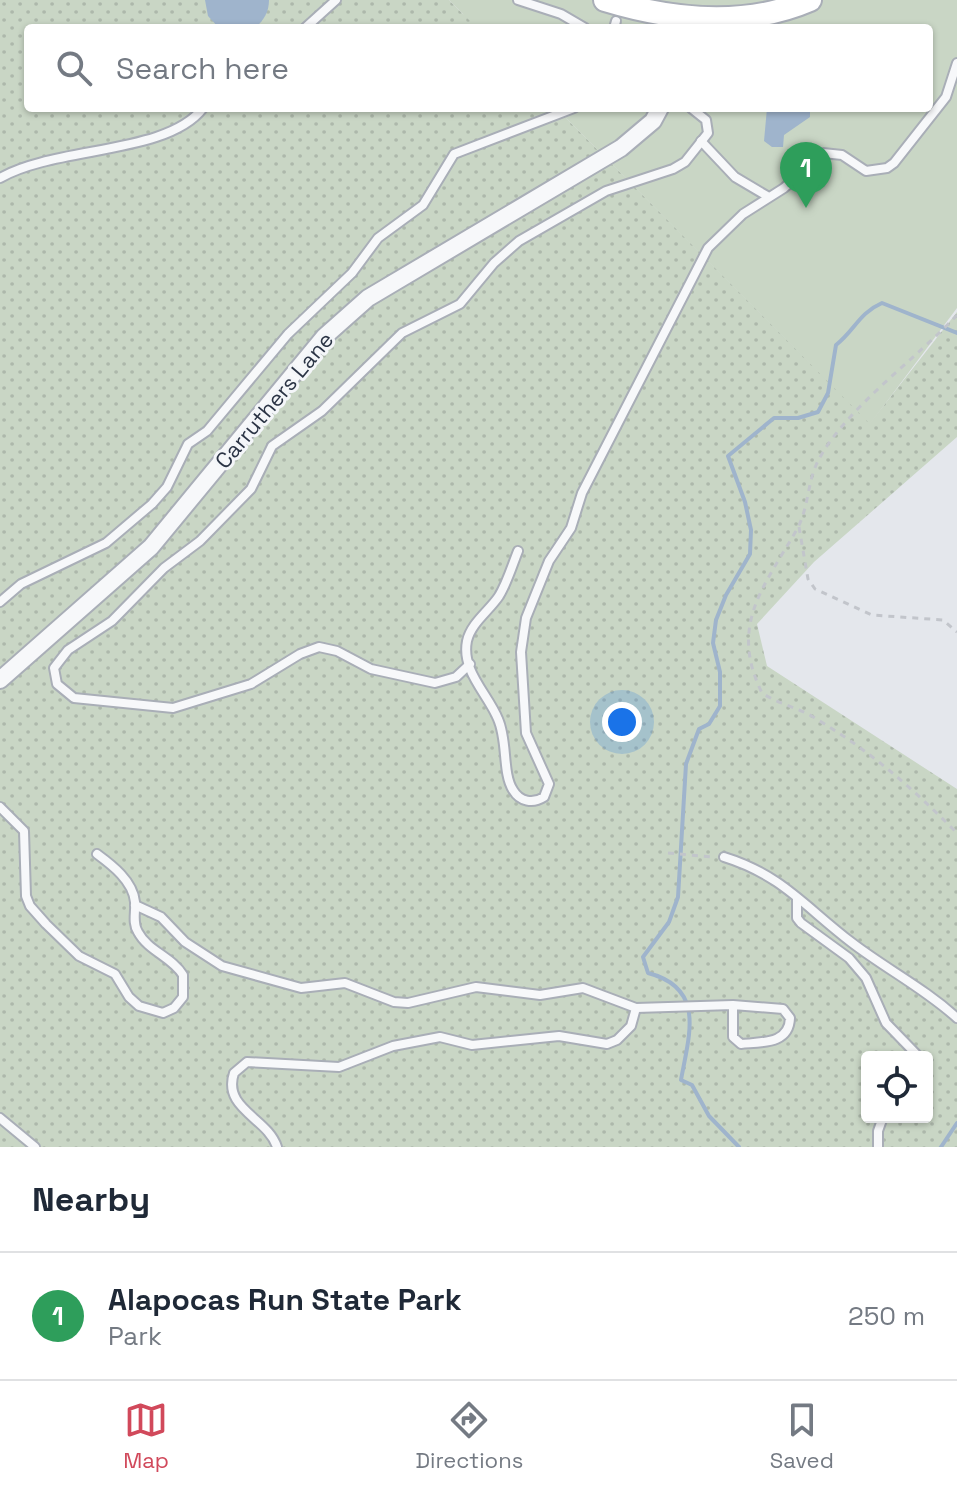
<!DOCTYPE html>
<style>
:root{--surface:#fff;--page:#f2f2f3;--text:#1f2937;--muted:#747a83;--line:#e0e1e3;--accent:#d1495b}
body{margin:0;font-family:"Space Grotesk",sans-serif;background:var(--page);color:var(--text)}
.controls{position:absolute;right:24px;bottom:24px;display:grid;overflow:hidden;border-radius:8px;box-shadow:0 2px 6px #0004}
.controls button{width:72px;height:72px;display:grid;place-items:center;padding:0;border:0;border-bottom:2px solid var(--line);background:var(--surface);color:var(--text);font:40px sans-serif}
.you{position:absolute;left:622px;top:722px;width:28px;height:28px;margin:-20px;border:6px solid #fff;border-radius:50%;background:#1a73e8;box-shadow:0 0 0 12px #1a73e833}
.badge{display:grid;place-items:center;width:52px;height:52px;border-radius:50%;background:var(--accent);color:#fff;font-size:26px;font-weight:700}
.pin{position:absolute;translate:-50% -66px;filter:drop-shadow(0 2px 4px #0008)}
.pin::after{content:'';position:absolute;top:42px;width:28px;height:24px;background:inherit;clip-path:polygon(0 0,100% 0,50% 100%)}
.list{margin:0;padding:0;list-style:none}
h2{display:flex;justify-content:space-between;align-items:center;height:104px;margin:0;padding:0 32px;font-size:34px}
h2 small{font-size:26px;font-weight:400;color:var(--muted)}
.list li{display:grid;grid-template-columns:52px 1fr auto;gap:24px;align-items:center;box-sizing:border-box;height:128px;padding:0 32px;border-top:2px solid var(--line)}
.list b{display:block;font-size:30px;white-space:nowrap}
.list p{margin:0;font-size:26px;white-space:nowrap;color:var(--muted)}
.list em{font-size:26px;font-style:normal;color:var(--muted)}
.icon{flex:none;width:44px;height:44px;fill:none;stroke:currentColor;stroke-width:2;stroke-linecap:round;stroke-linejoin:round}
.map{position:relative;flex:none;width:957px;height:1147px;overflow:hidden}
.search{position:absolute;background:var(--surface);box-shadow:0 2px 6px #0004;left:24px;right:24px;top:24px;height:88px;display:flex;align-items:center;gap:20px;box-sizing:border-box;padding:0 28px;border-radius:8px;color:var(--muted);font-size:30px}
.sheet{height:232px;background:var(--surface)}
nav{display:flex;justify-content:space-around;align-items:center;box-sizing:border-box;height:112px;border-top:2px solid var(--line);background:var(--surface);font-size:22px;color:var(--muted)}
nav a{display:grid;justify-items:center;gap:4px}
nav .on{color:var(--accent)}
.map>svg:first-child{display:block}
.grass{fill:url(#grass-dots);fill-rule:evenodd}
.green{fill:#c9d6c5}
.water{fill:#9fb4cc}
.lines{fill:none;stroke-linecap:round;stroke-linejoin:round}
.stream{stroke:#9fb4cc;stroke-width:4}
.lane-casing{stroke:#a9aeb7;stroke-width:12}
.street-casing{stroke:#a9aeb7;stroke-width:20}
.secondary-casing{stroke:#a9aeb7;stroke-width:26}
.path{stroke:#c2c5cb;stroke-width:3;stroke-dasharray:6 6;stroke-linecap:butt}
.lane{stroke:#f7f8fa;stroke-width:8}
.street{stroke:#f7f8fa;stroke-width:16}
.secondary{stroke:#fff;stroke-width:22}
.labels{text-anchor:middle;stroke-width:6;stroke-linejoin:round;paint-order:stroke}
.street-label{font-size:22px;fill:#2b3445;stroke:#f4f6f9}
</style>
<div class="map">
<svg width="957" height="1147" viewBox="0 0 957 1147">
<defs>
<pattern id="grass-dots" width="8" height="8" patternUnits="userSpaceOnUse" patternTransform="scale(2)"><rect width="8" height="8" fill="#c9d6c5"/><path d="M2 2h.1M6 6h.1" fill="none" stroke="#adb8ab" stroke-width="1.8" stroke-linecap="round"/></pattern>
</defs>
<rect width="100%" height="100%" fill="#e4e7ec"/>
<!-- grass -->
<path class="grass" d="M0 0H449L463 14 525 28H28V108H556L870 423 957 312V437L814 562 757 624 767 666 957 789V1147H0ZM867 1057H927V1117H867Z"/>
<!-- green -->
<polygon class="green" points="449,0 957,0 957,308 870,424 556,108 929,108 929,28 477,28"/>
<!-- water -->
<g class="water">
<path d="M205 0H269C269 12 264 20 255 28H219L208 16Z"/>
<polygon points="767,108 810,108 810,117 784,135 783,147 772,147 764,141"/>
</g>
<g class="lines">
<!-- stream -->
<g class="stream">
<path d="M739 1147 709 1116 692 1085 681 1080C689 1035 706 988 648 973L643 957 669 922 678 897 686 764 699 729 709 724 720 706V672L713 643 716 620 726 595 750 554 751 530 745 502 728 456 774 418H798L818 412 828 393 836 345C855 330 859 313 882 303L957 333"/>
<polyline points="941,1147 957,1123"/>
</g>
<!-- lane casing -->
<g class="lane-casing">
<g id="lane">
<polyline points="518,0 561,14 585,28"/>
<polyline points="305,28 336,0"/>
<polyline points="614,28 616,21"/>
<polyline points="701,141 735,177 767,196"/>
<path d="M0 178C55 146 167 155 203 108"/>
<path d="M518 551C512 566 507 583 499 596 489 611 471 623 467 641 461 671 488 694 498 719 508 741 502 773 513 790 520 802 533 804 544 797L549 784 526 733 521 652 526 618 549 561 571 528 582 493 708 248 743 214 784 188 823 153 842 155 866 171 887 168 894 163 946 97 957 63"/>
<polyline points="0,602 21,584 106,543 152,504 167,487 188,444 207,431 288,334 352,273 378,238 423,205 454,154 574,108"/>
<polyline points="470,664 456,677 435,683 371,669 337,651 319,647 300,654 251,684 173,708 74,698 57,684 54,668 68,650 112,621 164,568 200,541 251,489 272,446 322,411 402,333 460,304 494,263 519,241 606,191 673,169 685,162 708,133 706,120 691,108"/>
<path d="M0 807 24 831 26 896 30 906 46 924 79 956 115 974 129 997 139 1006 163 1013 174 1008 183 997V975C172 957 148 951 138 932 132 923 136 912 135 902 133 881 112 865 97 854"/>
<path d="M724 857C782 875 805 907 851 942 886 969 924 988 957 1018"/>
<polyline points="797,899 797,918 801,923 849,958 866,978 886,1023 919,1057"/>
<path d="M135 905 161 917 185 942 222 966 301 988 345 983 394 1002 408 1003 476 987 540 995 583 988 636 1008 733 1005 783 1009 790 1018C789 1044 763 1042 741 1044L733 1037V1005"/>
<polyline points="0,1118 35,1147"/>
<path d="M277 1147C268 1118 222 1109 234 1073L247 1062 339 1067 393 1046 440 1037 472 1045 559 1036 607 1044 617 1040 631 1026 636 1008"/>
<polyline points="878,1147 878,1131 883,1117"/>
</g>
</g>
<!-- street casing -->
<g class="street-casing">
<polyline id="street" points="0,680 151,547 324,337 368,298 621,148 653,121 660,108"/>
</g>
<!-- secondary casing -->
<g class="secondary-casing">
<path id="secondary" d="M605 0C671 20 745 28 810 0"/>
</g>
<!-- path -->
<g class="path">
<path d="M957 315C917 358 844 410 818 461 807 482 809 509 796 531 763 588 729 626 762 693 780 705 801 708 818 720 873 753 912 788 957 833"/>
<polyline points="799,527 808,579 815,589 872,615 943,620 957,632"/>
<polyline points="668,853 712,857"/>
</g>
<!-- lane -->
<use href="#lane" class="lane"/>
<!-- street -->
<use href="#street" class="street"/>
<!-- secondary -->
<use href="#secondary" class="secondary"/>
</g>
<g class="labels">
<!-- street labels -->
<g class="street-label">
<text transform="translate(274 400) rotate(-50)" y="8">Carruthers Lane</text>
</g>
</g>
</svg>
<div class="controls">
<button><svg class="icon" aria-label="locate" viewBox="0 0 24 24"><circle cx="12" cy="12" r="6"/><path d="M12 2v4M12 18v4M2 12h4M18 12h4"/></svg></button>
</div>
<div class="you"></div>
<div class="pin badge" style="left:806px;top:208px;background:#2e9e5b">1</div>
<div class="search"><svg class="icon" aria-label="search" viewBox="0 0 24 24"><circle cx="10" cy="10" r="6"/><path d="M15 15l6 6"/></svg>Search here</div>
</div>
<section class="sheet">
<h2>Nearby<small></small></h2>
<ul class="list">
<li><span class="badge" style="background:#2e9e5b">1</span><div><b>Alapocas Run State Park</b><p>Park</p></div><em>250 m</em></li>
</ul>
</section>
<nav>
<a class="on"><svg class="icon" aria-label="map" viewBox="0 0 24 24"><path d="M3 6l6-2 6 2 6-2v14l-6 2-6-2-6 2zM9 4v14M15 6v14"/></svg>Map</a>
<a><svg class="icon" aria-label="directions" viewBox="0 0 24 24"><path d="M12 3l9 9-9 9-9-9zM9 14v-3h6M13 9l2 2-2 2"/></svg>Directions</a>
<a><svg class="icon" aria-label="saved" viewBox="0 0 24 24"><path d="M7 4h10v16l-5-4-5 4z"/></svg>Saved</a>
</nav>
